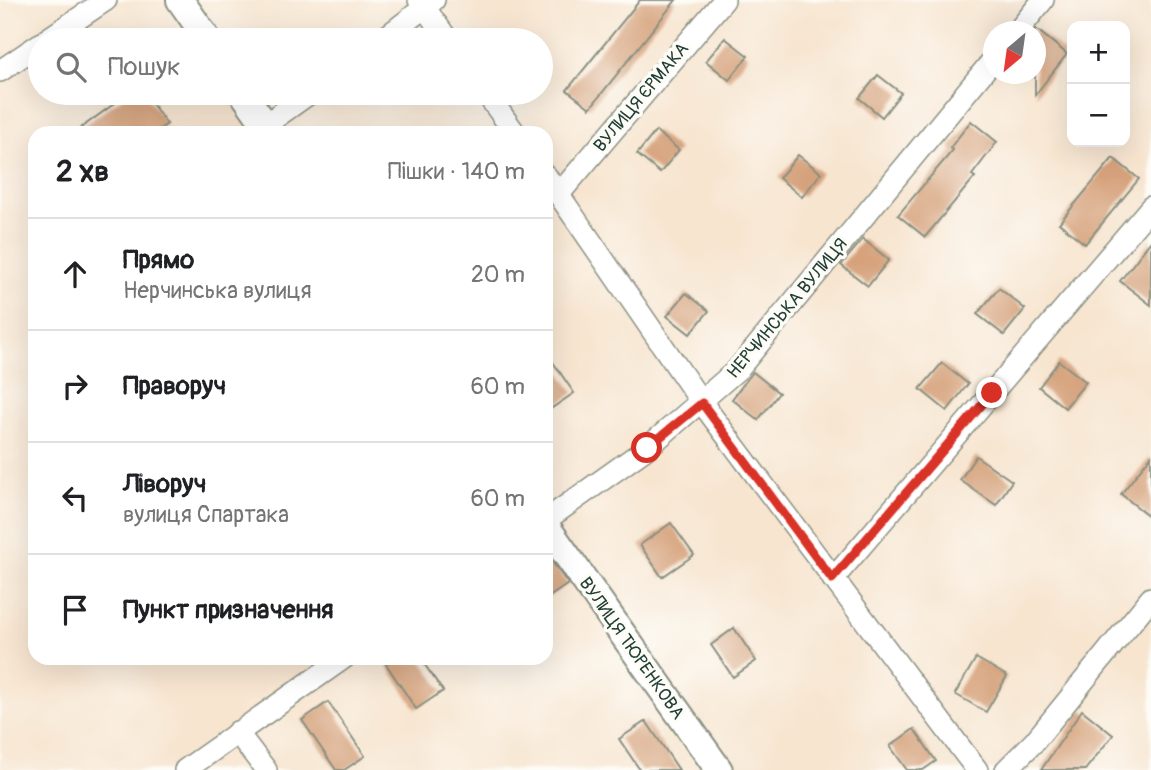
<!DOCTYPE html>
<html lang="uk">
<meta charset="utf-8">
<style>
:root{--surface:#fff;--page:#f6f6f6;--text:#202124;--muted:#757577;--line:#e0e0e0}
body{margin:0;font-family:Pangolin,sans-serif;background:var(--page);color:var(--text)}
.controls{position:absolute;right:21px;top:21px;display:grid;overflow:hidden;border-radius:14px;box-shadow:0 7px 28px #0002}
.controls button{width:63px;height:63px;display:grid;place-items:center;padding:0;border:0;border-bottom:2px solid var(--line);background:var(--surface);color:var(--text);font:35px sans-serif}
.compass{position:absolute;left:983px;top:21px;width:63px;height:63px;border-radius:50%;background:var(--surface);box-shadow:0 7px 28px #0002;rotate:209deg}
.stop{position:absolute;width:21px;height:21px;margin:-16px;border:5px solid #d93025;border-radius:50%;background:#fff}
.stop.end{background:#d93025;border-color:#fff;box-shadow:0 2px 7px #0008}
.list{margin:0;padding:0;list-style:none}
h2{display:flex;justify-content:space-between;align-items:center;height:91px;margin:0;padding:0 28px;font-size:30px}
h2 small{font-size:23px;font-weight:400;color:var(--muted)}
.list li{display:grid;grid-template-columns:46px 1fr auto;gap:21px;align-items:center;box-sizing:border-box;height:112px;padding:0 28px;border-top:2px solid var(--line)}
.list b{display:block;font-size:26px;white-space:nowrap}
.list p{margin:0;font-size:23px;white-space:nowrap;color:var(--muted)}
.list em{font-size:23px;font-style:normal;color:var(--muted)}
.icon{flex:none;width:38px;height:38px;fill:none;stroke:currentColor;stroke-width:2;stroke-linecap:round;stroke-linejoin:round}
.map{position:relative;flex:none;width:1151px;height:770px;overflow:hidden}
.search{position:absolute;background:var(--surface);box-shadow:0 7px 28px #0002;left:28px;top:28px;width:525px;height:77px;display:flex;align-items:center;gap:18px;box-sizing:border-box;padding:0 24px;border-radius:38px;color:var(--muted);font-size:26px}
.panel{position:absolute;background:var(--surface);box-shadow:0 7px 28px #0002;left:28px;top:126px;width:525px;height:539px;border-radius:21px}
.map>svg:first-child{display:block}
.building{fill:#d6a27b}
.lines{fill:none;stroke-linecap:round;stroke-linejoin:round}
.minor-casing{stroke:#8b9182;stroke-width:24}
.tertiary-casing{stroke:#8b9182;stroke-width:30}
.minor{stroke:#fff;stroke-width:21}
.tertiary{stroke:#fff;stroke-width:26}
.route{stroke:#d93025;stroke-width:9}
.labels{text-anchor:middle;stroke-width:7;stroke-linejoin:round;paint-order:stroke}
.street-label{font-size:18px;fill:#1f3d34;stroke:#fdfcf7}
</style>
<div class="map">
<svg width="1151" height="770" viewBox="0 0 1151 770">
<rect width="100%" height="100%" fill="#fdfcf7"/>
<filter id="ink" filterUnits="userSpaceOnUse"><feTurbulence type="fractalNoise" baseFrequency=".0143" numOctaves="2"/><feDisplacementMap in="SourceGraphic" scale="14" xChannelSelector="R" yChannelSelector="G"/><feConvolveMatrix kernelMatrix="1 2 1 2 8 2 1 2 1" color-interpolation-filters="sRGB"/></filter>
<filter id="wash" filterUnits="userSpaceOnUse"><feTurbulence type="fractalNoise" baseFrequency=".00686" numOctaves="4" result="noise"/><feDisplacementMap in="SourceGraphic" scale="28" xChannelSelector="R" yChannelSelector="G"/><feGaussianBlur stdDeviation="1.57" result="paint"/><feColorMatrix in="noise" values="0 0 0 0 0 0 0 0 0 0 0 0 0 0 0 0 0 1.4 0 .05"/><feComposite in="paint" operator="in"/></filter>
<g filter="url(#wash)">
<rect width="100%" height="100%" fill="#f7e5d0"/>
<g id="blocks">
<!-- building -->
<g class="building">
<polygon points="640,0 676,0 590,108 567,90"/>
<polygon points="1036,29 1067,54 1035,95 1035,30"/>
<polygon points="725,38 748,56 729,80 706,61"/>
<polygon points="878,75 901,93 882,117 859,98"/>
<polygon points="129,93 144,93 167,124 154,133 74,133"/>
<polygon points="971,121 997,142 972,175 975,177 925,237 898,215 953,150 950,148"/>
<polygon points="656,131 679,150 660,173 637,154"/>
<polygon points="798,155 821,173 802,197 779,178"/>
<polygon points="1113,158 1139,179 1085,244 1059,223"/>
<polygon points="863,239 889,260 868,286 841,265"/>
<polygon points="1151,241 1151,305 1120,281"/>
<polygon points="999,288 1025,309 1004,335 977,314"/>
<polygon points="686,293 709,311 690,334 667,316"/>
<polygon points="546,352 574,393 546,412"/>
<polygon points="1059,361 1086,382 1065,408 1039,387"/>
<polygon points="942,363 968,384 947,411 920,389"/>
<polygon points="753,372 779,393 758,420 732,399"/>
<polygon points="976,456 1012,481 996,505 960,480"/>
<polygon points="1151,456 1151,518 1121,494"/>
<polygon points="671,523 694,555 662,577 640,545"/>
<polygon points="546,553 568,584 546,599"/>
<polygon points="734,628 756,661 733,677 711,645"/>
<polygon points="382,658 420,658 443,691 416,709"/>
<polygon points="976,658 1007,676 986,712 955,694"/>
<polygon points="328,702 365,756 344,770 336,770 302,720"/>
<polygon points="1082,710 1113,735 1085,770 1041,770"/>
<polygon points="646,721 679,770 640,770 619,739"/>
<polygon points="914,729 936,761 923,770 907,770 890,746"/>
</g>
</g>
</g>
<g filter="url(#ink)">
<use href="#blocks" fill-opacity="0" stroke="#8b9182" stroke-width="2"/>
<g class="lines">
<!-- minor casing -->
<g class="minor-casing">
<g id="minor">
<polyline points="419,0 448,40"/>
<polyline points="1017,32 1043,0"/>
<polyline points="46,40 106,0"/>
<polyline points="382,40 434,0"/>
<polyline points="0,71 40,44"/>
<polyline points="486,93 515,133"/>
<polyline points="265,125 310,93"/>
<polyline points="546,176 702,403 977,770"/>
<polyline points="559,194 724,0"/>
<polyline points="546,520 647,448 738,369 993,60"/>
<polyline points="833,579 1151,207"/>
<polyline points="237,732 266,770"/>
<polyline points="185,770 344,658"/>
<polyline points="1006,770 1034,742 1151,598"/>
</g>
</g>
<!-- tertiary casing -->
<g class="tertiary-casing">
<g id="tertiary">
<polyline points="180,0 208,40"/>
<polyline points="243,93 271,133"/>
<polyline points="546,526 719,770"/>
</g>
</g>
<!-- minor -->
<use href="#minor" class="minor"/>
<!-- tertiary -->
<use href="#tertiary" class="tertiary"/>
</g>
</g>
<g class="lines" filter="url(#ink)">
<!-- route -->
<polyline class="route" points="647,448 702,403 832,579 992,393"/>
</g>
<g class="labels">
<!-- street labels -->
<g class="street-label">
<text transform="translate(641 97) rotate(-50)" y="6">ВУЛИЦЯ ЄРМАКА</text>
<text transform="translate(787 308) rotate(-50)" y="6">НЕРЧИНСЬКА ВУЛИЦЯ</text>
<text transform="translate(632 648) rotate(55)" y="6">ВУЛИЦЯ ТЮРЕНКОВА</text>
</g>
</g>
</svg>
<div class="controls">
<button>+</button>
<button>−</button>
</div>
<svg class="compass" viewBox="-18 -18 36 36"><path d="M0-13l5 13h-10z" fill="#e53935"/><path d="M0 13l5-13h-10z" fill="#757577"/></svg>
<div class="stop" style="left:647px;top:448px"></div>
<div class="stop end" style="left:992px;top:393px"></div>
<div class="search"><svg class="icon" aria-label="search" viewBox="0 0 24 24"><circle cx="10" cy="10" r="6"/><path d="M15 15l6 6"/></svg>Пошук</div>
<section class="panel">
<h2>2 хв<small>Пішки · 140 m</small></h2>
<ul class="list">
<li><svg class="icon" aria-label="ahead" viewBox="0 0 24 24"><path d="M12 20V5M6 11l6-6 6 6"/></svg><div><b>Прямо</b><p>Нерчинська вулиця</p></div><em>20 m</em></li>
<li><svg class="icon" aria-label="right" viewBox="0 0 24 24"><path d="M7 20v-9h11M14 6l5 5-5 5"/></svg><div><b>Праворуч</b></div><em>60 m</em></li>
<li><svg class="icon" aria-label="left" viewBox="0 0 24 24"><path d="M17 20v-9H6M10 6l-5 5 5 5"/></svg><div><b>Ліворуч</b><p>вулиця Спартака</p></div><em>60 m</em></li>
<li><svg class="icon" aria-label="arrive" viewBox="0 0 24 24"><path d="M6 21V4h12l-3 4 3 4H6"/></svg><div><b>Пункт призначення</b></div></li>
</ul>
</section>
</div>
